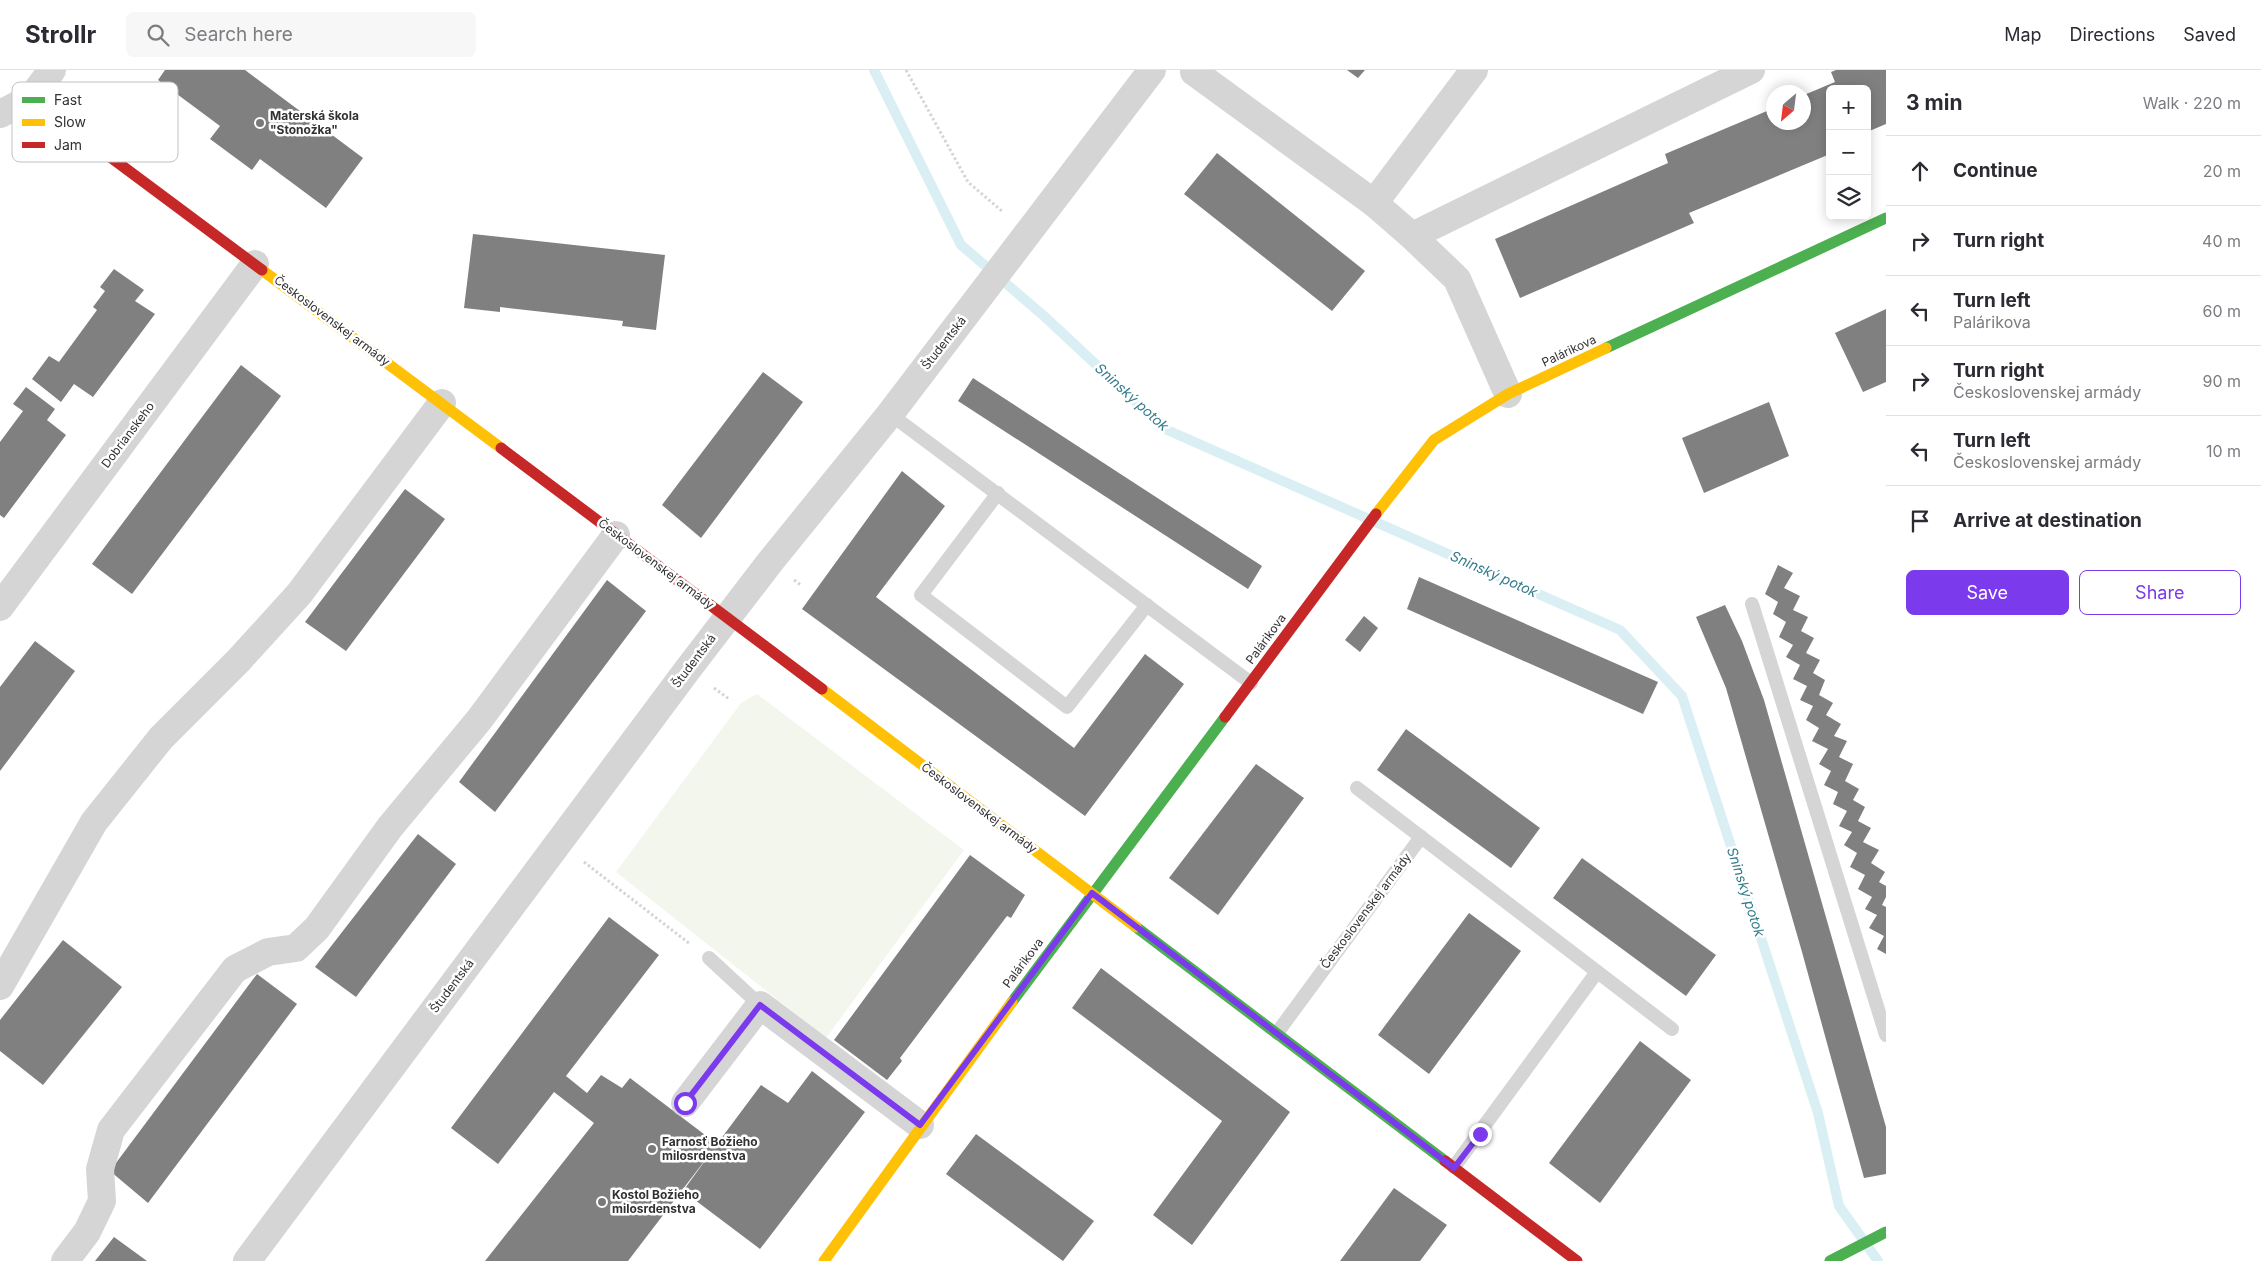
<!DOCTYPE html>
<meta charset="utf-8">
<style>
:root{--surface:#fff;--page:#f7f7f7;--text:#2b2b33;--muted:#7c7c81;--line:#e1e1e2;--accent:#7c3aed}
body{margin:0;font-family:Inter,sans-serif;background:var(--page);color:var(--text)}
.controls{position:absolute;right:15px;top:15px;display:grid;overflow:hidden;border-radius:8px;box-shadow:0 2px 12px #0003}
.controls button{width:45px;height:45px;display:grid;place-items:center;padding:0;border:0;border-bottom:1px solid var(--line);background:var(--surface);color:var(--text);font:25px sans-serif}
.compass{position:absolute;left:1766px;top:15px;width:45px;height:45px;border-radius:50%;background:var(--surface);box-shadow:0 2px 12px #0003;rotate:208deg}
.stop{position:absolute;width:15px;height:15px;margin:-11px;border:4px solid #7c3aed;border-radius:50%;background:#fff}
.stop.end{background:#7c3aed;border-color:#fff;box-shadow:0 1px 5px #0008}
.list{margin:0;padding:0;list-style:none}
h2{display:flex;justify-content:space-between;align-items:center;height:65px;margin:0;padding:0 20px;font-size:21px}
h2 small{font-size:16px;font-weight:400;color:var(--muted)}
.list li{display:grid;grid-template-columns:32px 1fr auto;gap:15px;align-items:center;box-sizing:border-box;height:70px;padding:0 20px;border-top:1px solid var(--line)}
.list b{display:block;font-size:19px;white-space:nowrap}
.list p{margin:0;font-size:16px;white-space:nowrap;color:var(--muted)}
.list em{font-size:16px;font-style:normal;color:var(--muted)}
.actions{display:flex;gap:10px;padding:15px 20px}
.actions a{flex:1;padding:11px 0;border:1px solid var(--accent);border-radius:8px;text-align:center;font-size:18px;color:var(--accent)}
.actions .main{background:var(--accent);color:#fff}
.icon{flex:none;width:28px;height:28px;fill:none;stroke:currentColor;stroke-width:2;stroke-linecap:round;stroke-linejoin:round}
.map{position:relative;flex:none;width:1886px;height:1191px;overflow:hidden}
header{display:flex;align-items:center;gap:30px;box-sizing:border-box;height:70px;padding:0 25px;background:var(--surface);border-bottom:1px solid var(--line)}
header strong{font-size:24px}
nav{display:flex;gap:28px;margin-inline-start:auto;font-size:18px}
.search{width:350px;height:45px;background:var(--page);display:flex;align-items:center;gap:12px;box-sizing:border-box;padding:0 18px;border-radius:8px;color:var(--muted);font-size:19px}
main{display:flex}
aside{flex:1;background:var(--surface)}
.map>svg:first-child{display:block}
.green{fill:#f3f6ed}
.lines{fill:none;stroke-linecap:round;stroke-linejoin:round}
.stream{stroke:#d9eff4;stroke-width:10}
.building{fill:#808080}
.path{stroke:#d5d5d5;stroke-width:3;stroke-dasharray:2.5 2.5;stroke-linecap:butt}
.lane{stroke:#d5d5d5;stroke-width:14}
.street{stroke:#d5d5d5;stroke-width:28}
.fast{stroke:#4caf50;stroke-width:11}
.slow{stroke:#ffc107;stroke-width:11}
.jam{stroke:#c62828;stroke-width:11}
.route{stroke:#7c3aed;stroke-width:6}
.poi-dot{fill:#797979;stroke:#fff;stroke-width:2}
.labels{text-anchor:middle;stroke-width:5;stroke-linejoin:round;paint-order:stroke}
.poi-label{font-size:12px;font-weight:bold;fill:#313131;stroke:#fff;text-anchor:start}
.street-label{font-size:12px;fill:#313131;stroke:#fff}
.water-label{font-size:14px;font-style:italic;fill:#347c8c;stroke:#fff}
.key{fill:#fff;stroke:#c1c1c1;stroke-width:1}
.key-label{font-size:14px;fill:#313131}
</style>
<header>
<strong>Strollr</strong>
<div class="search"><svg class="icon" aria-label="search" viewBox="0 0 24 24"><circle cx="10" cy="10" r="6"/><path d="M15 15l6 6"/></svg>Search here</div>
<nav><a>Map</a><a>Directions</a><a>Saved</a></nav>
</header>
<main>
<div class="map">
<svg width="1886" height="1191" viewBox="0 0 1886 1191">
<rect width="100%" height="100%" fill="#fff"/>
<!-- green -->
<polygon class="green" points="757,624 964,780 826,968 616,802 741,633"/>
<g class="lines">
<!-- stream -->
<polyline class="stream" points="874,0 961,175 1044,246 1165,359 1620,560 1682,626 1818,1043 1839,1136 1878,1191"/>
</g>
<!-- building -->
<g class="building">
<polygon points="165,0 245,0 363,88 326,138 260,89 252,100 210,69 220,56 158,10"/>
<polygon points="1347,0 1365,0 1358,8"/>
<polygon points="1836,0 1886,0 1886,54 1867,62 1867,19 1830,19 1830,84 1689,143 1694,153 1520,228 1495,169 1668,93 1665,84 1774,38 1774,52 1804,52 1804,25 1835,12 1831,2"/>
<polygon points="1217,83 1365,201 1332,241 1184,124"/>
<polygon points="473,164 665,185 656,260 622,256 623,251 500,237 500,242 464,238"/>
<polygon points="114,199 144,220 135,231 155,244 93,327 74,314 61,332 32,309 49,286 59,292 97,240 93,237 105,221 100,217"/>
<polygon points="1886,239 1886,312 1863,322 1835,263"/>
<polygon points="241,295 281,326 132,524 92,494"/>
<polygon points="763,302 803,332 701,468 662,435"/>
<polygon points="973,308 1262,496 1248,519 958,331"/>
<polygon points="26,317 55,339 47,350 66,365 4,448 0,445 0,372 23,341 13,334"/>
<polygon points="1769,332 1789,386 1704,423 1682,368"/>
<polygon points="902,401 945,436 876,527 1074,678 1145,584 1184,614 1085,746 802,539"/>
<polygon points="405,419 445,449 346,581 305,552"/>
<polygon points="1778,495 1793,503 1784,518 1800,526 1793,540 1808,547 1801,561 1814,568 1806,583 1820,590 1813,603 1825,610 1819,625 1833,633 1826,645 1841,654 1834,666 1847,671 1839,687 1853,694 1845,711 1859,719 1853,730 1865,737 1858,751 1871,758 1863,772 1879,780 1871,793 1885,802 1879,812 1886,816 1886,827 1882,835 1886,837 1886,884 1877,879 1884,866 1869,858 1877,845 1865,839 1872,827 1858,819 1865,805 1850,797 1857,783 1844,775 1852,762 1839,756 1847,741 1833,734 1838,722 1824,715 1831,701 1819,694 1828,679 1812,671 1819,658 1806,650 1813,636 1800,630 1807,616 1793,609 1800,595 1786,587 1793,575 1779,567 1786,552 1773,544 1778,532 1765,524"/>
<polygon points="1419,507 1658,612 1643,644 1407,539"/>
<polygon points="607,510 646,541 495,742 459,712"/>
<polygon points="1725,535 1742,571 1764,630 1877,1026 1886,1057 1886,1104 1864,1108 1802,882 1726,618 1696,547"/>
<polygon points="1364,546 1378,558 1360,582 1345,570"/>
<polygon points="35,571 75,601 0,701 0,617"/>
<polygon points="1406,659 1540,758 1511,798 1377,700"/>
<polygon points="1256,694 1304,728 1218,845 1169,808"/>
<polygon points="418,764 456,794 356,927 315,897"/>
<polygon points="970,785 1025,825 1011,848 1007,846 900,988 902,991 887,1010 834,970"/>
<polygon points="1582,788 1716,885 1686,926 1553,828"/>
<polygon points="1469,843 1521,881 1429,1004 1378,965"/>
<polygon points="609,847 659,885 566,1006 587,1023 601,1005 622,1018 630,1008 717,1074 761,1015 788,1033 812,1001 865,1042 760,1179 683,1121 712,1081 628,1191 485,1191 594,1053 554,1022 498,1094 451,1058"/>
<polygon points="63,870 122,917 43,1015 0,981 0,950"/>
<polygon points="1101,898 1290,1042 1192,1175 1153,1145 1222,1051 1072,938"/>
<polygon points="257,904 297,934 148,1133 110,1101"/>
<polygon points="1640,971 1691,1010 1600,1133 1549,1093"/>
<polygon points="976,1064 1094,1151 1063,1191 946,1104"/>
<polygon points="1394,1118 1447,1155 1420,1191 1340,1191"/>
<polygon points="114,1167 147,1191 95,1191"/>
</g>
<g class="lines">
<!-- path -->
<g class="path">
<polyline points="906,0 968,112 1003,142"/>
<polyline points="794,510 802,516"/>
<polyline points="714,618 729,629"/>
<polyline points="584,792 690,874"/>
</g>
<!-- lane -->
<g class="lane">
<polyline points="890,344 1251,613"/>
<polyline points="998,423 921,525 1067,637 1147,535"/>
<polyline points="1752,534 1886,965"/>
<polyline points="1357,718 1672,959"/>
<polyline points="709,888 760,935"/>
<polyline points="1277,963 1421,767"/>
<polyline points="1454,1097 1597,902"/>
</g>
<!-- street -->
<g class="street">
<polyline points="1474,0 1374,133 1412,166 1751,0"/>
<polyline points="1194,2 1374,133"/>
<polyline points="0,44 31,28 52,0"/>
<polyline points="1412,166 1457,209 1508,324"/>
<polyline points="0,537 255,194"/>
<polyline points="0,916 94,752 161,668 239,590 299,524 442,333"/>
<polyline points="685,1033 760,935 920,1055"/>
<polyline points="65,1191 87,1162 102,1131 100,1099 111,1060 235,899 268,882 296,878 317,858 390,757 479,650 616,465"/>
<polyline points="247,1191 688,599 770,492 890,344 1152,0"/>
</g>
<!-- fast -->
<g class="fast">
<polyline points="1606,278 1886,148"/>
<polyline points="1136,857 1445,1091"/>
<polyline points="1012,932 1225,647"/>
<polyline points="1830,1191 1886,1162"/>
</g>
<!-- slow -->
<g class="slow">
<polyline points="262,200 501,378"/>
<polyline points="1376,444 1434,370 1508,324 1606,278"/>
<polyline points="822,619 1136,857"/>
<polyline points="824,1191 1012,932"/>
</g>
<!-- jam -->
<g class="jam">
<polyline points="31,28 262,200"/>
<polyline points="501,378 822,619"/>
<polyline points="1225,647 1376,444"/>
<polyline points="1445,1091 1577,1191"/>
</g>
</g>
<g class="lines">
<!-- route -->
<polyline class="route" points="685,1033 760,935 920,1055 1092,823 1454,1098 1480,1064"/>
</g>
<!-- markers -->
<g class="poi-dot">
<circle cx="260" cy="53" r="5"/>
<circle cx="652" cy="1079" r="5"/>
<circle cx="602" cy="1132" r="5"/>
</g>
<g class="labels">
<!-- poi labels -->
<g class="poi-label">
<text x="270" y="50">Materská škola<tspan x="270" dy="14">"Stonožka"</tspan></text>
<text x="662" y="1076">Farnosť Božieho<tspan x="662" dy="14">milosrdenstva</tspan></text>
<text x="612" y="1129">Kostol Božieho<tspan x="612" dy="14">milosrdenstva</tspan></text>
</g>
<!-- street labels -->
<g class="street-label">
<text transform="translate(332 251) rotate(37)" y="4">Československej armády</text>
<text transform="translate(944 273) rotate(-52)" y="4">Študentská</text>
<text transform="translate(1569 281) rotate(-25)" y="4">Palárikova</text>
<text transform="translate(128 365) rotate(-53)" y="4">Dobrianskeho</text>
<text transform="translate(656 494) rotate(37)" y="4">Československej armády</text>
<text transform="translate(1266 569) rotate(-54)" y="4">Palárikova</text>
<text transform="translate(694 591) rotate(-53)" y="4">Študentská</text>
<text transform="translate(979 738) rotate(37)" y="4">Československej armády</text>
<text transform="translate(1366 841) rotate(-53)" y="4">Československej armády</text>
<text transform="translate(1023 893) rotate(-53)" y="4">Palárikova</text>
<text transform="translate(452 916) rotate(-53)" y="4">Študentská</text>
</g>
<!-- water labels -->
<g class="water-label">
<text transform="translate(1132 327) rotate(42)" y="5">Sninský potok</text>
<text transform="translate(1494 504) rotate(24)" y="5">Sninský potok</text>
<text transform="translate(1746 822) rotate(72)" y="5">Sninský potok</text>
</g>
</g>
<!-- legend -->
<rect x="12" y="12" width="166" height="80" rx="8" class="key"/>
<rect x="22" y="27" width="23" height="6" fill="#4caf50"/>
<rect x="22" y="49" width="23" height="7" fill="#ffc107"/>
<rect x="22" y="72" width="23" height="6" fill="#c62828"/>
<g class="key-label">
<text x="54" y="35">Fast</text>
<text x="54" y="57">Slow</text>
<text x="54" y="80">Jam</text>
</g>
</svg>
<div class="controls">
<button>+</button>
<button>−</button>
<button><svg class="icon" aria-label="layers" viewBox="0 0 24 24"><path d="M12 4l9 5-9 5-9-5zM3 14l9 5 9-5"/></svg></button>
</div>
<svg class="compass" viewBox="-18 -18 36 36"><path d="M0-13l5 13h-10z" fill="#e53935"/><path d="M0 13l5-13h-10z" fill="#7c7c81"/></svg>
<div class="stop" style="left:685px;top:1033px"></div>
<div class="stop end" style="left:1480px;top:1064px"></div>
</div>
<aside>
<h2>3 min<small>Walk · 220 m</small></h2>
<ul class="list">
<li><svg class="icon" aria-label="ahead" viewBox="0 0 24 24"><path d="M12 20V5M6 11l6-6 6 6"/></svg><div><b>Continue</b></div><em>20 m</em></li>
<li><svg class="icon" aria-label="right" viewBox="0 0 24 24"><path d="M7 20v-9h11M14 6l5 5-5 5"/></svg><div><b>Turn right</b></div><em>40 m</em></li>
<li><svg class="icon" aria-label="left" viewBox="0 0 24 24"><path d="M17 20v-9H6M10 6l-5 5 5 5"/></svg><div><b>Turn left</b><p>Palárikova</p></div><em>60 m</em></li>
<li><svg class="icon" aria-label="right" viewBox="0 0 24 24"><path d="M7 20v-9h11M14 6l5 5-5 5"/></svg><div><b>Turn right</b><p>Československej armády</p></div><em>90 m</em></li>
<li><svg class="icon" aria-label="left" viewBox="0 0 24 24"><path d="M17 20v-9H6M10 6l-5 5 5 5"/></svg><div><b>Turn left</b><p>Československej armády</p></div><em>10 m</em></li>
<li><svg class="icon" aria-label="arrive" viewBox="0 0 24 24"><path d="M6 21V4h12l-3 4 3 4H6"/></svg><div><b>Arrive at destination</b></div></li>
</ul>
<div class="actions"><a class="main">Save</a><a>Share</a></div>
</aside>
</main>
